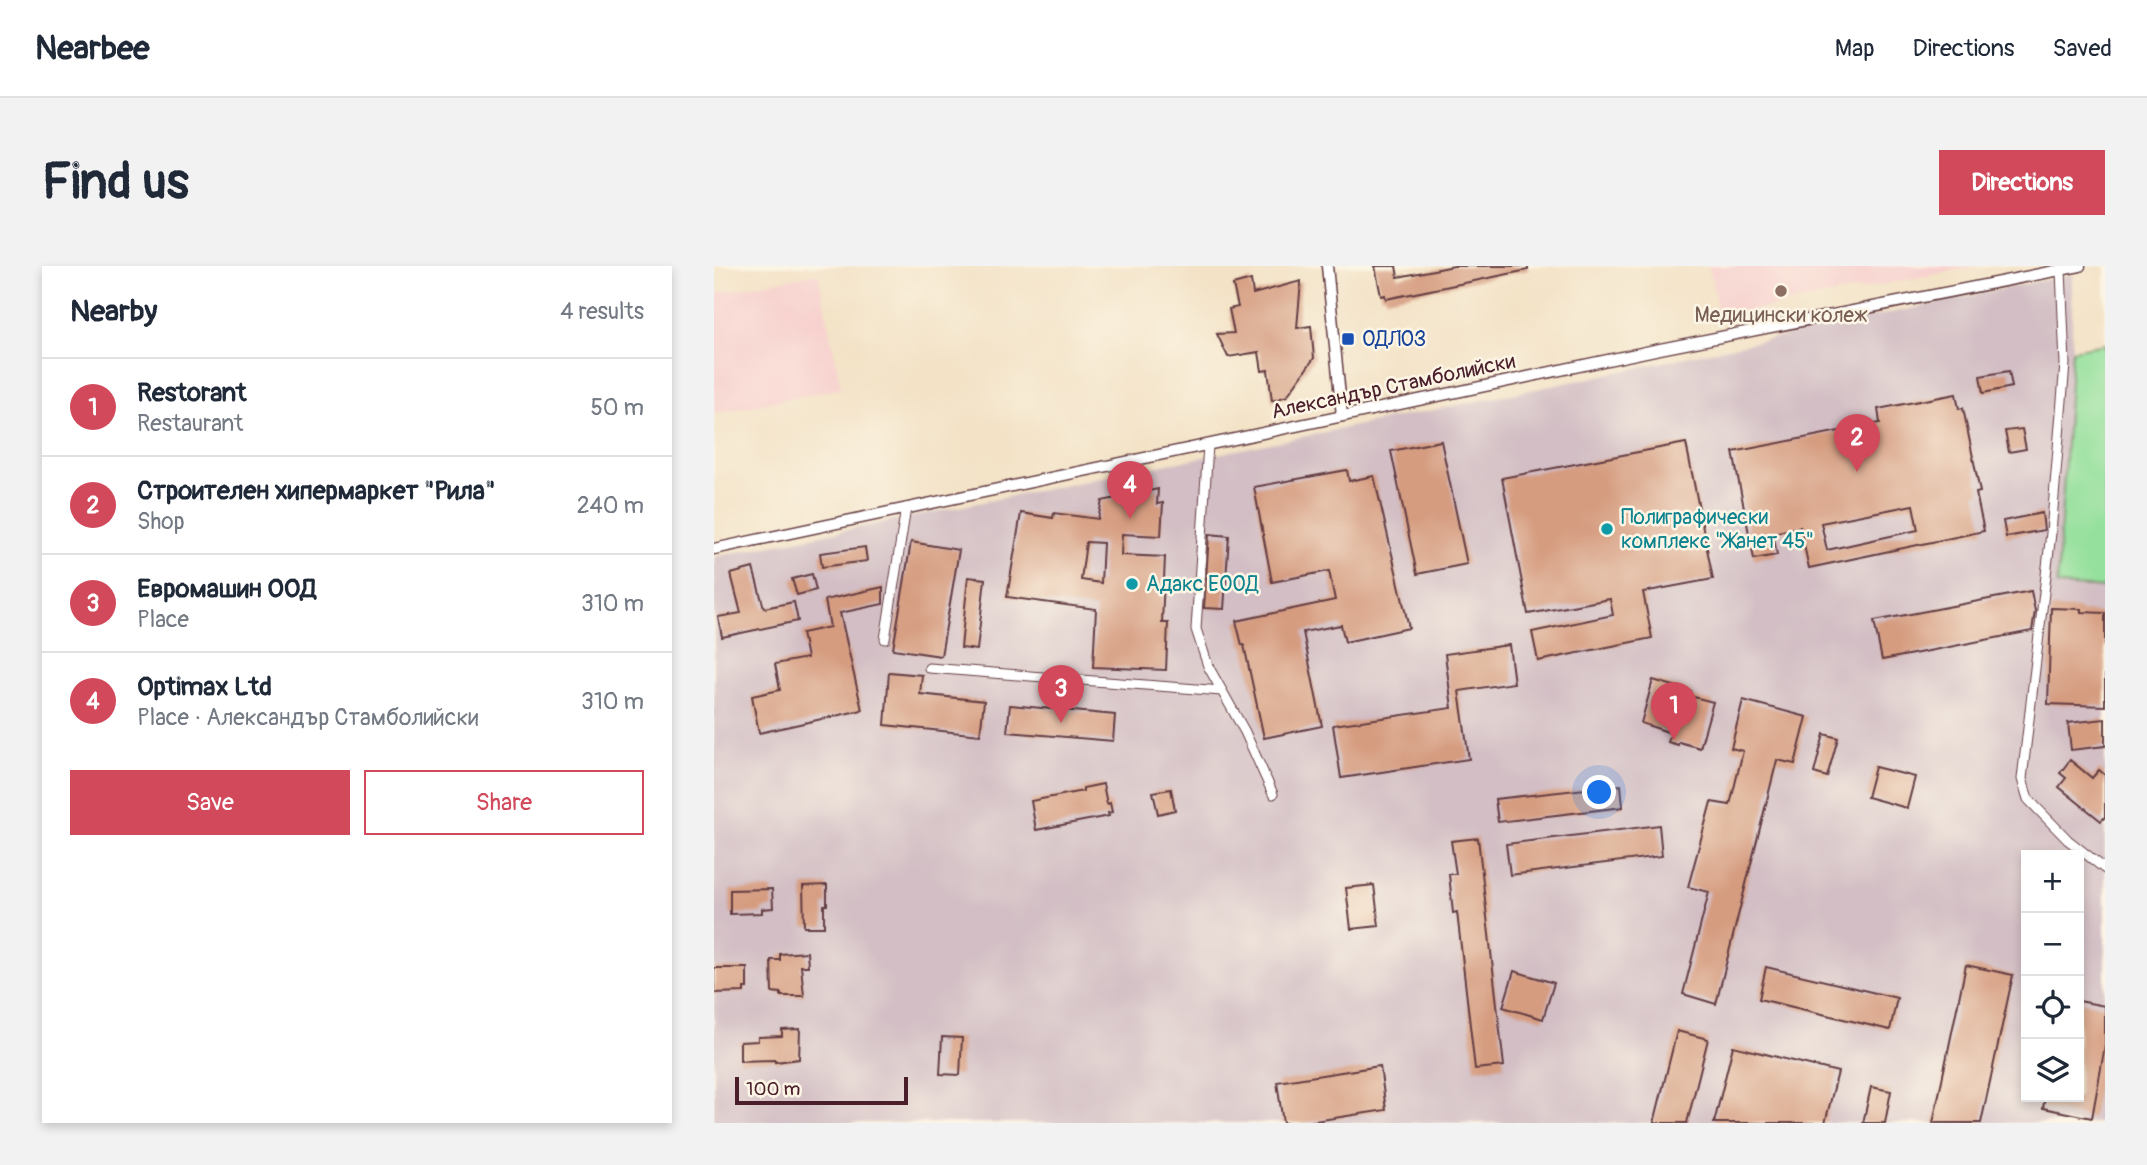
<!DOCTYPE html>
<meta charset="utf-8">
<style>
:root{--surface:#fff;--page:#f2f2f3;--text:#1f2937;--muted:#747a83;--line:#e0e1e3;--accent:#d1495b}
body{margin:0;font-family:Pangolin,sans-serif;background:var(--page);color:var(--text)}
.controls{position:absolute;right:21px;bottom:21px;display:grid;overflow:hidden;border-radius:0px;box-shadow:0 4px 10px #0003}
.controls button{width:63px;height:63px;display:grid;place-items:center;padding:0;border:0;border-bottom:2px solid var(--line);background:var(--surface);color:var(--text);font:35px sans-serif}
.scale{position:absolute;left:21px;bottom:18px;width:173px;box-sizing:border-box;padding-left:7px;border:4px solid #4a1f2b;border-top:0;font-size:19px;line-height:24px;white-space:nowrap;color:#4a1f2b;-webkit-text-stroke:5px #fcf5e5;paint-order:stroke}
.you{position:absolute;left:886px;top:527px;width:24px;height:24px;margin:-18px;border:5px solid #fff;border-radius:50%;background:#1a73e8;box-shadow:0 0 0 10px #1a73e833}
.badge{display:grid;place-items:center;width:46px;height:46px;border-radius:50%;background:var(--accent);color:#fff;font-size:23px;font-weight:700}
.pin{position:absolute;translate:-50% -58px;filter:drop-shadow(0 2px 4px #0008)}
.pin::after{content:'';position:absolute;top:37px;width:24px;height:21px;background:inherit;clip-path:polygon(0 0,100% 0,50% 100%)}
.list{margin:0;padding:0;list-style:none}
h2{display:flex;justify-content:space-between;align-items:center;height:91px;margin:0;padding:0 28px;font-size:30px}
h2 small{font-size:23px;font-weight:400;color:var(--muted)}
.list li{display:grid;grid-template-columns:46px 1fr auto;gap:21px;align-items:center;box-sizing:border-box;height:98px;padding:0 28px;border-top:2px solid var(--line)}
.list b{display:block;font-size:26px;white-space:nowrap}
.list p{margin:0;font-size:23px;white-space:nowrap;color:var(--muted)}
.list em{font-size:23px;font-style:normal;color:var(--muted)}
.actions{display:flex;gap:14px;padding:21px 28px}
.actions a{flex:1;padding:16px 0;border:2px solid var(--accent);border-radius:0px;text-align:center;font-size:24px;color:var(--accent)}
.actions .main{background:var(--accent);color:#fff}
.icon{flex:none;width:38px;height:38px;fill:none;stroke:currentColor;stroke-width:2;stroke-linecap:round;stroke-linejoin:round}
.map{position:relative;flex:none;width:1391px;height:857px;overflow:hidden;border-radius:0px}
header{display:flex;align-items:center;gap:42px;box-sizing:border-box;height:98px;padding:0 35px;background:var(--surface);border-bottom:2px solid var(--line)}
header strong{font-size:33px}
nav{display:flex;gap:38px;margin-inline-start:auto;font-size:24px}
.intro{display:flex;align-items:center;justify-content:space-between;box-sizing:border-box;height:168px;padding:0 42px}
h1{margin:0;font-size:49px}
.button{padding:18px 32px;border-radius:0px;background:var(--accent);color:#fff;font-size:24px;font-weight:700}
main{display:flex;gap:42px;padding:0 42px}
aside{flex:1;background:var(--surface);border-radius:0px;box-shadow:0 4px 10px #0003}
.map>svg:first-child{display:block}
.built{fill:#f7d0ce}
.industrial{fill:#d2bec4;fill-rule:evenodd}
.green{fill:#94e09c;stroke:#6f8064;stroke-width:2}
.building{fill:#d59c80;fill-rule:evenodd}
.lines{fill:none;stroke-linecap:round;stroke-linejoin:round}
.minor-casing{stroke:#633c42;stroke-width:11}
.tertiary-casing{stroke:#633c42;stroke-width:13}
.minor{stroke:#fff;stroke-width:9}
.tertiary{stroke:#fff;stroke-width:10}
.education-dot{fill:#8d6e63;stroke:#fcf5e5;stroke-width:2.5}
.transit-dot{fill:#1a4fb4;stroke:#fcf5e5;stroke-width:2.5}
.culture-dot{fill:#0f9aa8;stroke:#fcf5e5;stroke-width:2.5}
.labels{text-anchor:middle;stroke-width:5;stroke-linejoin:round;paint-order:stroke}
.education-label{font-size:21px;fill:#785e54;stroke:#fcf5e5}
.transit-label{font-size:21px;fill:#164399;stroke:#fcf5e5;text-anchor:start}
.street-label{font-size:21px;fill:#4a1f2b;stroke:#fcf5e5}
.culture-label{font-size:21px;fill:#0d838f;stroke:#fcf5e5;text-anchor:start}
</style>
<header>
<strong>Nearbee</strong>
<nav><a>Map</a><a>Directions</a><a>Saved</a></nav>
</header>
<div class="intro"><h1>Find us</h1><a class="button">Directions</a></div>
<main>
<aside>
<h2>Nearby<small>4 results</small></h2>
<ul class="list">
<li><span class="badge">1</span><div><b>Restorant</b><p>Restaurant</p></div><em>50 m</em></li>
<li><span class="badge">2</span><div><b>Строителен хипермаркет &quot;Рила&quot;</b><p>Shop</p></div><em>240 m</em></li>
<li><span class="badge">3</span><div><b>Евромашин ООД</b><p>Place</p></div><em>310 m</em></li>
<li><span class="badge">4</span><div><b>Optimax Ltd</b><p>Place · Александър Стамболийски</p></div><em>310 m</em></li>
</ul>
<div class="actions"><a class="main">Save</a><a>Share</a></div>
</aside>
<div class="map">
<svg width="1391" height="857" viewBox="0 0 1391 857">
<rect width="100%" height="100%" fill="#fcf5e5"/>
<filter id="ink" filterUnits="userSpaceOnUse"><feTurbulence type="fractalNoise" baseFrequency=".0143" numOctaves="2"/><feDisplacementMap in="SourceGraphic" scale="14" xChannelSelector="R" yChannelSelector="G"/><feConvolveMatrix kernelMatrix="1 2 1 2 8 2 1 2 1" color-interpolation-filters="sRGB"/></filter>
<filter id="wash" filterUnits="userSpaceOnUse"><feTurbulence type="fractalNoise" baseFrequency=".00686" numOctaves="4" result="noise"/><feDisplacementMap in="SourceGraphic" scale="28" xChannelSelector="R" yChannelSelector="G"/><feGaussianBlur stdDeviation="1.57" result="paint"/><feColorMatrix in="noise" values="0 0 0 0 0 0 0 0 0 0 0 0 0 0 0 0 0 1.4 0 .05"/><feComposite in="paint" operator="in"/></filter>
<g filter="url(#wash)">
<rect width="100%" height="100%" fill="#f3e2c6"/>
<!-- built -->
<g class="built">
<polygon points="995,0 1263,0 1005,51"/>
<polygon points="104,7 127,122 0,148 0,28"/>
</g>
<!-- industrial -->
<path class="industrial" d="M1358 8V84L1343 319 1391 322V857H0V291L871 113ZM1312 589H1365V831H1312Z"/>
<!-- green -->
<polygon class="green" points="1391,78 1391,322 1343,319 1358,84"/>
<g id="blocks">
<!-- building -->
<g class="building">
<polygon points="661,0 682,0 684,11 740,0 814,0 814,4 672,33 671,29 667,30"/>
<polygon points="537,14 539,28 587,15 583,62 597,60 600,92 573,130 558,135 554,104 548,105 545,86 514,91 503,68 520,67 515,43 524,41 519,19"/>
<polygon points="1295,105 1298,121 1269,127 1266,110"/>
<path d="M1242 128 1245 143 1249 142 1266 226 1262 227 1270 265 1095 302 1086 261 1059 267 1063 289 1040 293 1019 186 1166 157 1164 143ZM1199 239 1204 264 1113 284 1107 257Z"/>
<polygon points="1308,163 1312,183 1295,186 1291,165"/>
<polygon points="727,175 753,298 703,308 677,185"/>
<polygon points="972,177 999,313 929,326 938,372 824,395 818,366 899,349 896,333 814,348 788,212"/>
<polygon points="633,204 635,215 660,210 695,362 631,376 627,359 589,366 608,460 550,472 530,379 528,379 522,355 621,334 615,305 558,316 540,221"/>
<path d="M444 223 443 238 449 237 447 270 408 268 407 289 451 291 448 357H454L452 404 379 401 382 343 293 331 307 247 339 252 340 247 384 253 388 235ZM372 276 389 277 387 317 367 314Z"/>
<polygon points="1328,247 1330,264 1292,271 1289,255"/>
<polygon points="495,268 515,270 510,343 490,342"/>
<polygon points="197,276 245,284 227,390 179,383"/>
<polygon points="151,281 153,295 108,301 106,287"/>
<polygon points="39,302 50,342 80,336 84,355 8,371 4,351 27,347 17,308"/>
<polygon points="98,308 102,324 83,329 78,313"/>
<polygon points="254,311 271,313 263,384 247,382"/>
<polygon points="169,321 169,338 126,347 148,444 45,467 38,430 66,424 61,398 93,392 88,367 116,361 111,334"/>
<polygon points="1317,325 1321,345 1318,365 1168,394 1160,355"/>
<polygon points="1337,342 1367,343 1367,346 1391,347 1391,440 1334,438"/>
<polygon points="795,379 800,417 745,425 755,493 627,512 619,459 738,442 731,388"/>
<polygon points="175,406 208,409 206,428 270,435 266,469 171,459"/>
<polygon points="939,414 977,425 976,430 999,436 986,482 965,476 964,479 954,476 957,467 927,457"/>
<polygon points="1029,434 1093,451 1081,498 1063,494 1002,738 969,728 995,626 974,621 997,536 1016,539 1029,485 1017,482"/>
<polygon points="296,439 401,449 399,475 293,466"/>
<polygon points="1391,453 1391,480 1357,484 1354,457"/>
<polygon points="1110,468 1124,472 1113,511 1100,507"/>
<polygon points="1356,494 1378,512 1385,504 1391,509 1391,551 1387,555 1345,521 1352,512 1346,507"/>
<polygon points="1161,501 1201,511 1193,542 1153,531"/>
<polygon points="389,518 393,538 396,537 398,546 394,547 395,550 322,564 317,535 369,525 369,522"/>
<polygon points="907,519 909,541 784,556 781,533"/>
<polygon points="457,523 461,544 444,548 439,526"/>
<polygon points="945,559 948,590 796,609 792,578"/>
<polygon points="764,572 790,800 761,803 743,646 739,647 735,608 742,608 737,575"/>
<polygon points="113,619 113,639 110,639 110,661 90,661 89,620"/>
<polygon points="660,619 665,660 637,663 632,622"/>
<polygon points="58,623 59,642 48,643 48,647 16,648 16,624"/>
<polygon points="93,686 94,700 87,700 90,730 67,730 67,727 58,726 57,694 66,694 66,688"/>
<polygon points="1252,699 1299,709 1267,857 1219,857"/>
<polygon points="1052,701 1183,732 1176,764 1045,733"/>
<polygon points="0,702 33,702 33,722 30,722 30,726 0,727"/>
<polygon points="800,705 840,717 829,753 789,741"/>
<polygon points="1365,735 1391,740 1391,780 1378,852 1329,842 1331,831 1365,831"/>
<polygon points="86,763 85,793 61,796 61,794 26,795 26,776 44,775 44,771 68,770 68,764"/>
<polygon points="963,765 994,773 973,857 940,857"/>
<polygon points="228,771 248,772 246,809 226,808"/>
<polygon points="1019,780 1124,806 1111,857 1000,857"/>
<polygon points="666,800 672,844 588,857 569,857 563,816"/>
<polygon points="1157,821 1177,825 1171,857 1149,857"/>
</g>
</g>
</g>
<g filter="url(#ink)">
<use href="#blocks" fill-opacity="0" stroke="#633c42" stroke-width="2"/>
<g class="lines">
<!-- minor casing -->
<g class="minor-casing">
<g id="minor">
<polyline points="1347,4 1351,98 1337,267 1308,513 1314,533 1354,574 1391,603"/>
<polyline points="494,179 482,363 494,400 531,466 559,528"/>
<polyline points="171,373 192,242"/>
<polyline points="215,402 508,425"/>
</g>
</g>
<!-- tertiary casing -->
<g class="tertiary-casing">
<g id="tertiary">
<polyline points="613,0 628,150"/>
<polyline points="0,283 941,84 1366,0"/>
</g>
</g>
<!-- minor -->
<use href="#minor" class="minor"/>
<!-- tertiary -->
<use href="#tertiary" class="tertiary"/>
</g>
</g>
<!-- markers -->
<circle class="education-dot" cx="1067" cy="25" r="7"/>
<rect class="transit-dot" x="627" y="66" width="14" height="14" rx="3.5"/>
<g class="culture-dot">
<circle cx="893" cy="263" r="7"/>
<circle cx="418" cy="318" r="7"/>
</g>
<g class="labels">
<!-- education labels -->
<g class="education-label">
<text x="1067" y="56">Медицински колеж</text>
</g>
<!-- transit labels -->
<g class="transit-label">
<text x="648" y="80">ОДЛОЗ</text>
</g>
<!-- street labels -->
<g class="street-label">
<text transform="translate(679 120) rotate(-12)" y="7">Александър Стамболийски</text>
</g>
<!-- culture labels -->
<g class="culture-label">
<text x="907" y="258">Полиграфически<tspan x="907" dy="24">комплекс "Жанет 45"</tspan></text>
<text x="432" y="325">Адакс ЕООД</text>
</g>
</g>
</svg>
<div class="controls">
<button>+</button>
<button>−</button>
<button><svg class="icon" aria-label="locate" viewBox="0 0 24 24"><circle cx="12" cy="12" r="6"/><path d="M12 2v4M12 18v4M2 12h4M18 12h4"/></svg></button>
<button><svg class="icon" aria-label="layers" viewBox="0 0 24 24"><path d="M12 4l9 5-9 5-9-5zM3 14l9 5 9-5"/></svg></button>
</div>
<div class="scale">100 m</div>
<div class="you"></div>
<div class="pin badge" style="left:960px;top:474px">1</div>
<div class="pin badge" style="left:1143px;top:206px">2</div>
<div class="pin badge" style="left:347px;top:457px">3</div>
<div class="pin badge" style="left:416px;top:253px">4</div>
</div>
</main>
